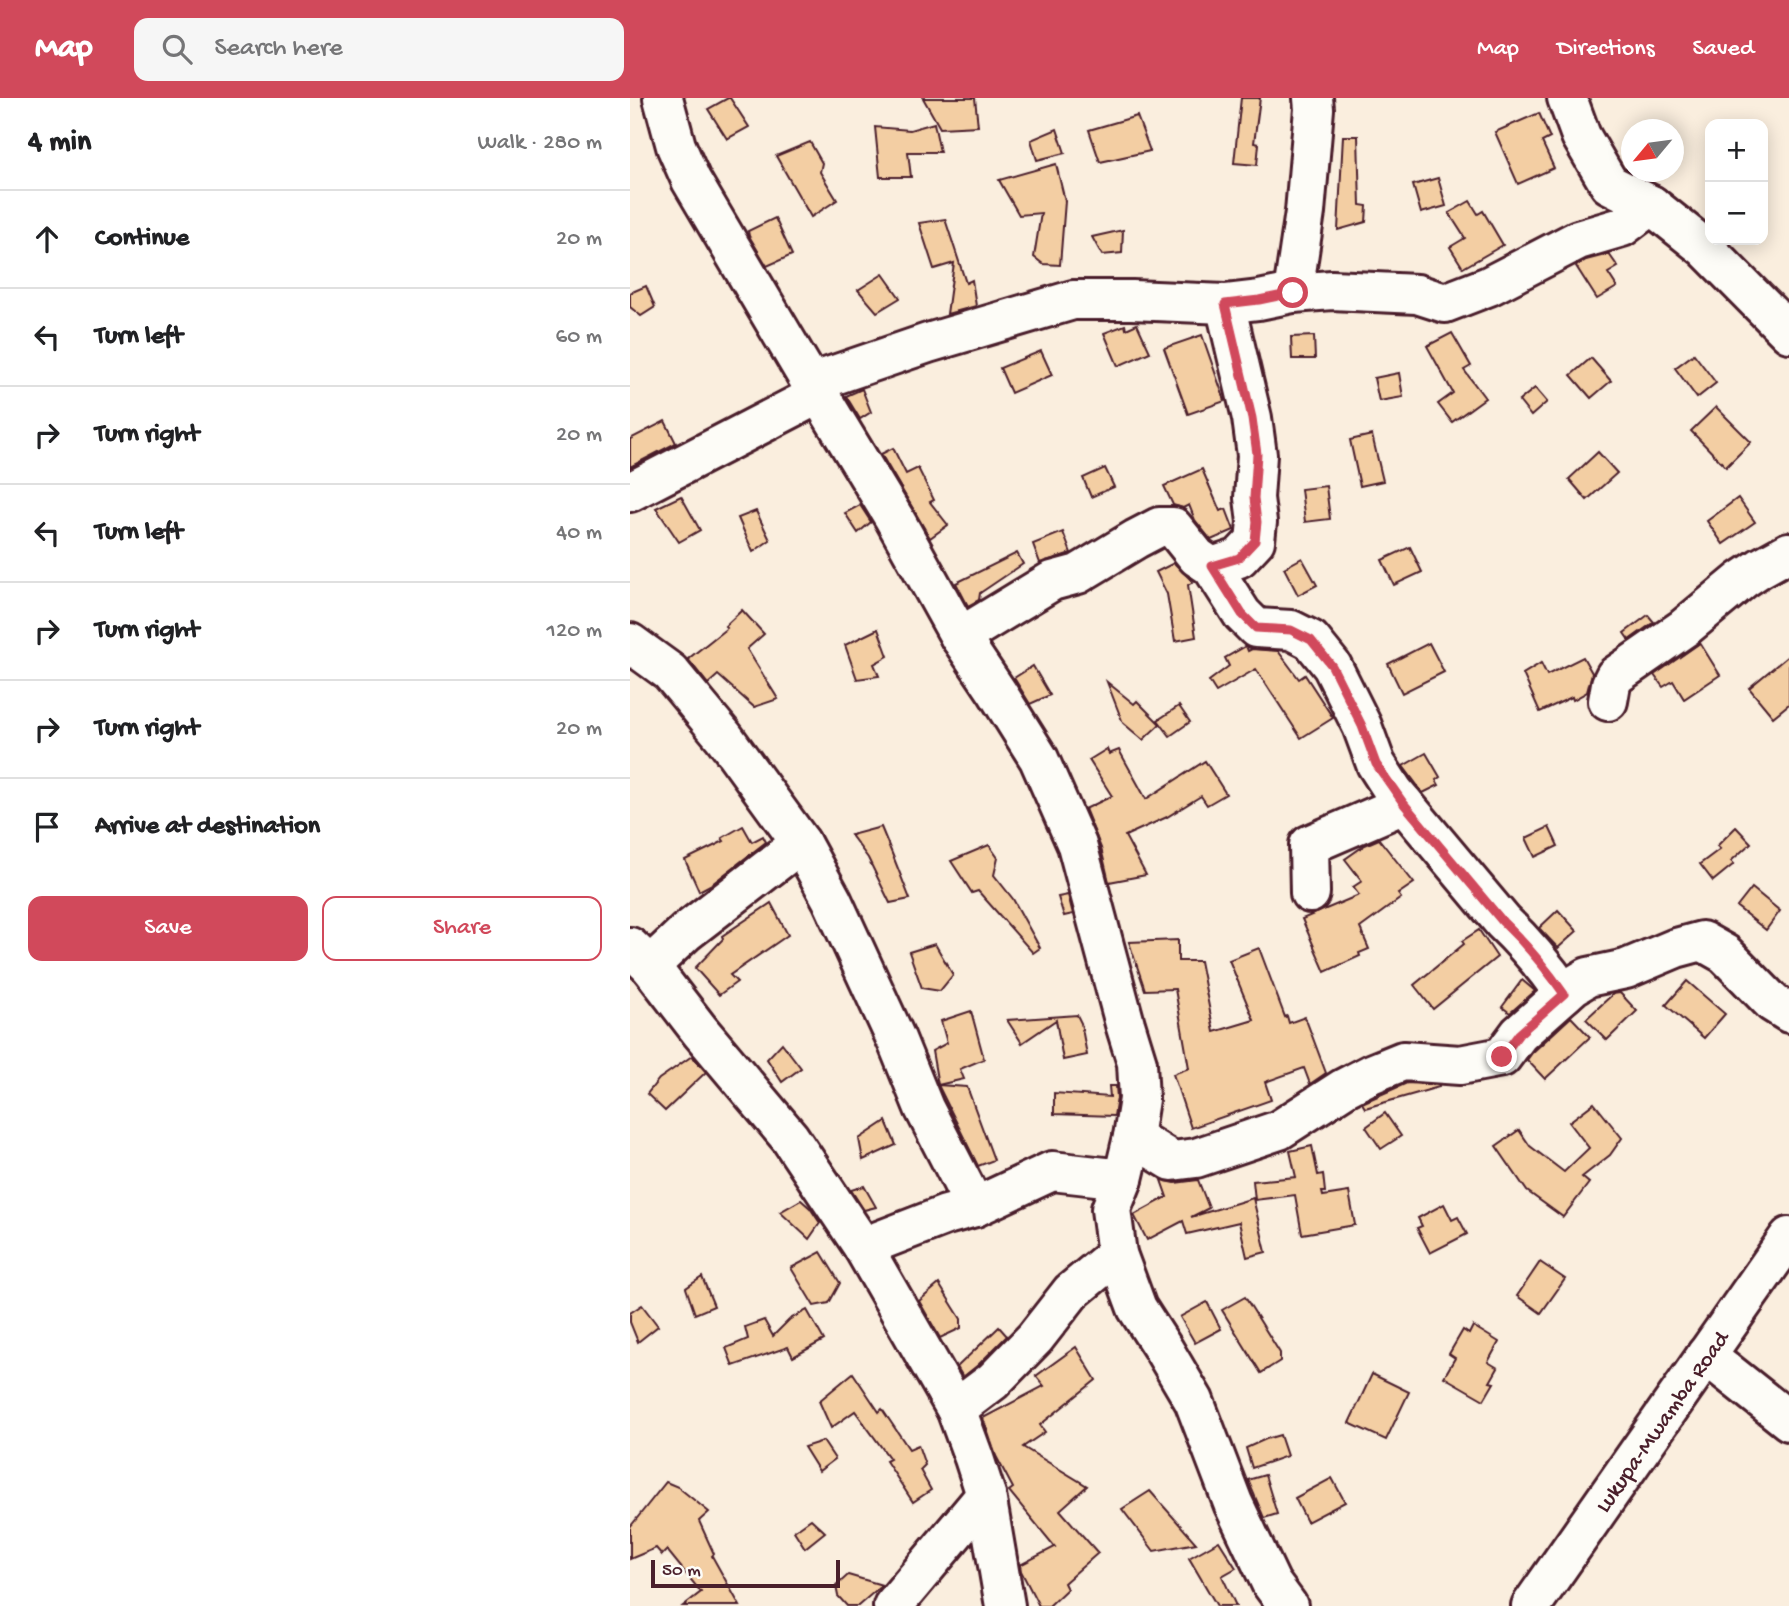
<!DOCTYPE html>
<meta charset="utf-8">
<style>
:root{--surface:#fff;--page:#f6f6f6;--text:#202124;--muted:#757577;--line:#e0e0e0;--accent:#d1495b}
body{margin:0;font-family:"Gochi Hand",sans-serif;background:var(--page);color:var(--text)}
.controls{position:absolute;right:21px;top:21px;display:grid;overflow:hidden;border-radius:14px;box-shadow:0 4px 18px #0003}
.controls button{width:63px;height:63px;display:grid;place-items:center;padding:0;border:0;border-bottom:2px solid var(--line);background:var(--surface);color:var(--text);font:35px sans-serif}
.compass{position:absolute;left:991px;top:21px;width:63px;height:63px;border-radius:50%;background:var(--surface);box-shadow:0 4px 18px #0003;rotate:241deg}
.scale{position:absolute;left:21px;bottom:18px;width:189px;box-sizing:border-box;padding-left:7px;border:4px solid #4a1f2b;border-top:0;font-size:19px;line-height:24px;white-space:nowrap;color:#4a1f2b;-webkit-text-stroke:5px #fdfcf7;paint-order:stroke}
.stop{position:absolute;width:21px;height:21px;margin:-16px;border:5px solid #d1495b;border-radius:50%;background:#fff}
.stop.end{background:#d1495b;border-color:#fff;box-shadow:0 2px 7px #0008}
.list{margin:0;padding:0;list-style:none}
h2{display:flex;justify-content:space-between;align-items:center;height:91px;margin:0;padding:0 28px;font-size:30px}
h2 small{font-size:23px;font-weight:400;color:var(--muted)}
.list li{display:grid;grid-template-columns:46px 1fr auto;gap:21px;align-items:center;box-sizing:border-box;height:98px;padding:0 28px;border-top:2px solid var(--line)}
.list b{display:block;font-size:26px;white-space:nowrap}
.list em{font-size:23px;font-style:normal;color:var(--muted)}
.actions{display:flex;gap:14px;padding:21px 28px}
.actions a{flex:1;padding:16px 0;border:2px solid var(--accent);border-radius:14px;text-align:center;font-size:24px;color:var(--accent)}
.actions .main{background:var(--accent);color:#fff}
.icon{flex:none;width:38px;height:38px;fill:none;stroke:currentColor;stroke-width:2;stroke-linecap:round;stroke-linejoin:round}
.map{position:relative;flex:none;width:1159px;height:1508px;overflow:hidden}
header{display:flex;align-items:center;gap:42px;box-sizing:border-box;height:98px;padding:0 35px;background:var(--accent);color:#fff}
header strong{font-size:33px}
nav{display:flex;gap:38px;margin-inline-start:auto;font-size:24px}
.search{width:490px;height:63px;background:var(--page);display:flex;align-items:center;gap:18px;box-sizing:border-box;padding:0 24px;border-radius:14px;color:var(--muted);font-size:26px}
main{display:flex}
aside{flex:1;background:var(--surface)}
.map>svg:first-child{display:block}
.building{fill:#f3cea3;stroke:#4a1f2b;stroke-width:2}
.lines{fill:none;stroke-linecap:round;stroke-linejoin:round}
.minor-casing{stroke:#4a1f2b;stroke-width:44}
.minor{stroke:#fdfcf7;stroke-width:38}
.route{stroke:#d1495b;stroke-width:9}
.labels{text-anchor:middle;stroke-width:5;stroke-linejoin:round;paint-order:stroke}
.street-label{font-size:23px;fill:#4a1f2b;stroke:#fdfcf7}
</style>
<header>
<strong>Map</strong>
<div class="search"><svg class="icon" aria-label="search" viewBox="0 0 24 24"><circle cx="10" cy="10" r="6"/><path d="M15 15l6 6"/></svg>Search here</div>
<nav><a>Map</a><a>Directions</a><a>Saved</a></nav>
</header>
<main>
<aside>
<h2>4 min<small>Walk · 280 m</small></h2>
<ul class="list">
<li><svg class="icon" aria-label="ahead" viewBox="0 0 24 24"><path d="M12 20V5M6 11l6-6 6 6"/></svg><div><b>Continue</b></div><em>20 m</em></li>
<li><svg class="icon" aria-label="left" viewBox="0 0 24 24"><path d="M17 20v-9H6M10 6l-5 5 5 5"/></svg><div><b>Turn left</b></div><em>60 m</em></li>
<li><svg class="icon" aria-label="right" viewBox="0 0 24 24"><path d="M7 20v-9h11M14 6l5 5-5 5"/></svg><div><b>Turn right</b></div><em>20 m</em></li>
<li><svg class="icon" aria-label="left" viewBox="0 0 24 24"><path d="M17 20v-9H6M10 6l-5 5 5 5"/></svg><div><b>Turn left</b></div><em>40 m</em></li>
<li><svg class="icon" aria-label="right" viewBox="0 0 24 24"><path d="M7 20v-9h11M14 6l5 5-5 5"/></svg><div><b>Turn right</b></div><em>120 m</em></li>
<li><svg class="icon" aria-label="right" viewBox="0 0 24 24"><path d="M7 20v-9h11M14 6l5 5-5 5"/></svg><div><b>Turn right</b></div><em>20 m</em></li>
<li><svg class="icon" aria-label="arrive" viewBox="0 0 24 24"><path d="M6 21V4h12l-3 4 3 4H6"/></svg><div><b>Arrive at destination</b></div></li>
</ul>
<div class="actions"><a class="main">Save</a><a>Share</a></div>
</aside>
<div class="map">
<svg width="1159" height="1508" viewBox="0 0 1159 1508">
<rect width="100%" height="100%" fill="#faeede"/>
<filter id="ink" filterUnits="userSpaceOnUse"><feTurbulence type="fractalNoise" baseFrequency=".0143" numOctaves="2"/><feDisplacementMap in="SourceGraphic" scale="14" xChannelSelector="R" yChannelSelector="G"/><feConvolveMatrix kernelMatrix="1 2 1 2 8 2 1 2 1" color-interpolation-filters="sRGB"/></filter>
<g filter="url(#ink)">
<!-- building -->
<g class="building">
<polygon points="98,0 100,0 119,29 97,41 78,11"/>
<polygon points="293,0 345,0 348,28 310,30"/>
<polygon points="611,0 630,0 624,45 629,46 627,67 604,65"/>
<polygon points="909,15 920,40 912,44 924,70 888,86 865,34"/>
<polygon points="507,18 520,53 470,64 459,32"/>
<polygon points="304,25 310,54 278,54 281,79 250,79 245,29 280,32"/>
<polygon points="427,31 435,55 407,62 401,42"/>
<polygon points="713,38 728,38 730,107 737,108 736,124 708,132"/>
<polygon points="180,44 192,65 190,74 207,102 181,119 146,58"/>
<polygon points="426,66 435,103 430,167 413,166 404,159 411,115 389,117 369,82"/>
<polygon points="808,80 816,108 791,115 783,87"/>
<polygon points="840,103 848,116 853,113 873,147 833,170 820,149 835,140 819,115"/>
<polygon points="145,120 162,157 137,168 119,138 118,133"/>
<polygon points="315,121 336,185 342,182 346,208 317,216 324,165 304,171 289,125"/>
<polygon points="493,132 492,155 472,157 462,139"/>
<polygon points="979,156 988,169 978,175 987,189 967,201 946,168 956,162"/>
<polygon points="253,176 270,200 247,214 228,192"/>
<polygon points="16,188 25,209 11,218 0,209 0,195"/>
<polygon points="507,226 520,254 488,268 474,235 495,227 496,231"/>
<polygon points="822,235 841,268 834,272 855,300 822,324 808,306 823,295 797,248"/>
<polygon points="572,237 595,303 558,316 534,250"/>
<polygon points="684,238 685,261 662,261 661,239"/>
<polygon points="411,253 422,277 381,295 370,270"/>
<polygon points="1064,256 1086,285 1067,300 1045,270"/>
<polygon points="961,260 981,283 961,300 941,277"/>
<polygon points="769,275 773,299 749,303 744,280"/>
<polygon points="905,290 917,304 901,318 889,303"/>
<polygon points="232,291 241,314 230,321 216,298"/>
<polygon points="1086,309 1121,344 1096,369 1061,333"/>
<polygon points="35,323 46,345 0,369 0,341"/>
<polygon points="742,337 753,383 730,388 720,342"/>
<polygon points="263,350 276,376 288,370 304,402 300,404 318,427 300,440 251,356"/>
<polygon points="968,354 987,375 957,402 939,381"/>
<polygon points="475,370 484,389 461,399 453,380"/>
<polygon points="572,371 590,413 596,411 604,432 581,442 565,422 559,407 553,410 543,407 534,388"/>
<polygon points="696,388 700,421 675,424 671,391"/>
<polygon points="51,398 70,432 49,444 26,410"/>
<polygon points="1108,400 1125,424 1093,446 1077,423"/>
<polygon points="230,407 241,424 228,435 215,415"/>
<polygon points="126,413 140,442 123,454 108,420"/>
<polygon points="433,434 441,455 410,465 403,446"/>
<polygon points="780,449 792,474 764,487 752,462"/>
<polygon points="387,455 393,466 350,495 349,502 338,508 326,485"/>
<polygon points="672,460 687,487 668,497 654,470"/>
<polygon points="544,465 563,484 558,487 566,539 545,543 537,496 526,474"/>
<polygon points="112,512 134,536 117,551 148,601 124,609 88,577 78,586 58,561 97,530 95,528"/>
<polygon points="1018,517 1024,524 999,542 994,535"/>
<polygon points="248,531 258,558 244,566 249,578 227,581 215,547"/>
<polygon points="799,545 814,574 772,595 758,566"/>
<polygon points="1070,545 1090,577 1054,601 1043,583 1033,589 1024,577"/>
<polygon points="616,548 618,553 622,551 648,553 669,581 675,577 703,620 671,640 626,571 586,594 579,583 599,568 595,560"/>
<polygon points="1159,557 1159,606 1143,619 1119,590"/>
<polygon points="953,559 962,575 957,594 943,602 942,599 910,614 893,576 911,565 917,577"/>
<polygon points="403,568 420,597 400,606 384,580"/>
<polygon points="477,584 504,606 507,603 530,626 513,642 493,625"/>
<polygon points="549,608 560,624 540,638 528,622"/>
<polygon points="477,651 479,656 489,652 516,701 575,663 596,696 577,707 571,698 537,719 495,738 516,777 479,784 471,750 455,711 482,698 459,662"/>
<polygon points="796,655 810,679 806,682 809,687 793,695 773,668"/>
<polygon points="113,728 122,744 133,738 136,744 82,786 69,793 55,762 94,743 92,740"/>
<polygon points="251,729 263,758 280,801 260,805 238,760 221,737"/>
<polygon points="919,729 928,748 905,759 896,740"/>
<polygon points="1106,729 1121,745 1101,763 1104,766 1083,783 1070,766 1090,751 1087,748"/>
<polygon points="749,741 784,785 768,796 771,800 730,830 739,851 729,855 730,858 695,874 672,821 729,797 723,789 732,783 715,761 735,747"/>
<polygon points="359,747 368,760 364,777 383,801 410,850 403,855 348,793 342,795 321,763"/>
<polygon points="1122,790 1150,813 1136,832 1107,809"/>
<polygon points="438,797 443,816 434,818 428,799"/>
<polygon points="141,805 158,837 100,877 107,884 89,897 65,870 93,841 92,838"/>
<polygon points="928,812 947,833 928,850 909,830"/>
<polygon points="849,832 867,859 803,911 784,887 834,846 832,843"/>
<polygon points="548,842 548,863 570,863 584,934 624,922 599,862 629,850 655,919 657,918 659,925 675,919 696,975 680,986 674,970 635,984 641,1002 561,1030 543,976 559,970 545,891 515,892 499,844"/>
<polygon points="305,846 323,877 310,893 292,890 279,854"/>
<polygon points="892,882 905,893 880,915 872,909"/>
<polygon points="1057,883 1095,916 1074,940 1036,907"/>
<polygon points="990,895 1007,913 977,942 956,921 983,896"/>
<polygon points="341,913 354,961 330,971 334,981 308,987 302,953 317,945 311,923"/>
<polygon points="447,917 451,925 457,957 433,962 426,922 392,945 377,922"/>
<polygon points="941,919 960,939 915,981 897,962 902,955"/>
<polygon points="152,945 171,970 152,984 137,961"/>
<polygon points="62,958 76,974 35,1013 17,996 29,981"/>
<polygon points="777,985 809,987 809,989 735,1010 732,1005"/>
<polygon points="308,987 337,989 364,1062 348,1068"/>
<polygon points="479,988 486,988 487,1000 484,1018 424,1016 424,995 480,999"/>
<polygon points="964,1005 992,1040 980,1057 952,1079 959,1085 933,1119 897,1093 866,1048 889,1032 900,1048 934,1074 959,1050 939,1024"/>
<polygon points="755,1015 771,1038 751,1051 736,1029"/>
<polygon points="256,1023 266,1047 233,1062 229,1041"/>
<polygon points="682,1048 688,1077 693,1076 695,1094 692,1094 693,1098 719,1094 725,1127 672,1136 665,1097 625,1102 623,1083 666,1079 660,1053"/>
<polygon points="531,1082 545,1085 568,1082 579,1110 561,1119 623,1100 636,1154 617,1159 609,1124 557,1136 553,1123 517,1142 504,1117 537,1099"/>
<polygon points="234,1088 246,1109 234,1112 221,1092"/>
<polygon points="171,1102 180,1110 190,1125 179,1141 150,1114"/>
<polygon points="814,1106 822,1122 828,1119 837,1136 800,1155 787,1130 792,1128 788,1120"/>
<polygon points="191,1154 210,1185 199,1205 184,1208 161,1170"/>
<polygon points="910,1164 935,1181 911,1215 887,1198"/>
<polygon points="72,1179 84,1208 65,1216 56,1190"/>
<polygon points="309,1186 331,1221 331,1230 310,1240 289,1203"/>
<polygon points="615,1199 650,1255 650,1263 631,1275 592,1212"/>
<polygon points="577,1204 591,1231 565,1245 550,1219"/>
<polygon points="12,1207 28,1228 8,1244 0,1224 0,1215"/>
<polygon points="177,1212 194,1242 163,1259 158,1249 103,1268 96,1250 118,1241 115,1229 134,1222 143,1238 160,1221"/>
<polygon points="843,1228 869,1244 858,1264 868,1270 860,1284 864,1285 854,1302 814,1279 825,1260 819,1256 833,1232 839,1236"/>
<polygon points="369,1229 377,1238 348,1267 333,1279 327,1269"/>
<polygon points="446,1249 466,1282 410,1327 415,1334 393,1349 457,1388 430,1412 468,1455 434,1485 437,1491 419,1508 409,1508 391,1473 390,1467 425,1449 379,1393 383,1390 366,1358 353,1320 414,1288 406,1278"/>
<polygon points="223,1275 249,1314 252,1311 279,1351 288,1347 295,1367 290,1372 301,1392 283,1404 256,1363 260,1361 225,1313 201,1330 189,1303"/>
<polygon points="742,1276 779,1294 756,1342 719,1325"/>
<polygon points="650,1337 657,1358 622,1370 616,1350 636,1341"/>
<polygon points="193,1343 205,1361 189,1373 174,1349"/>
<polygon points="635,1377 647,1416 634,1420 618,1382"/>
<polygon points="702,1380 715,1404 677,1424 665,1400"/>
<polygon points="36,1384 48,1389 79,1414 69,1423 84,1456 82,1458 110,1508 53,1508 71,1494 37,1452 32,1457 26,1450 0,1461 0,1429"/>
<polygon points="520,1393 566,1445 524,1453 492,1411"/>
<polygon points="181,1421 195,1434 175,1450 164,1433"/>
<polygon points="589,1443 606,1470 592,1478 606,1508 587,1508 559,1460"/>
<polygon points="218,1477 252,1487 228,1508 217,1508 208,1498 206,1488"/>
</g>
<g class="lines">
<!-- minor casing -->
<g class="minor-casing">
<g id="minor">
<polyline points="33,0 46,48 61,82 181,285 189,296 264,420 330,539 367,594 409,661 447,747 495,926 507,965 509,1001 503,1039 493,1081 481,1111 487,1156 507,1210 534,1252 564,1303 603,1405 641,1485 658,1508"/>
<polyline points="937,0 951,38 979,86 1021,107 1075,150 1159,235"/>
<polyline points="663,195 675,114 684,11 683,0"/>
<polyline points="181,285 298,245 443,202 502,202 595,206 629,202 663,195 702,192 787,196 815,205 859,188 948,142 992,129 1021,107"/>
<polyline points="0,394 189,296"/>
<polyline points="582,469 609,460 625,443 627,424 624,400 627,357 622,320 595,206"/>
<path d="M330 539 422 483 448 476 506 441 529 429H543L567 459 582 469 612 516 626 530 661 532 681 542 702 568 732 628 746 666 764 694 873 824C896 846 916 870 934 896"/>
<polyline points="0,545 40,574 94,639 171,745 202,802 266,941 294,1010 345,1109"/>
<polyline points="978,603 981,586 985,578 1054,530 1112,482 1130,470 1159,454"/>
<polyline points="680,795 679,747 774,706"/>
<polyline points="0,849 20,868 70,933 160,1040 233,1149 326,1311 344,1360 356,1397 375,1508"/>
<polyline points="20,868 56,834 171,745"/>
<polyline points="503,1039 542,1063 566,1060 649,1032 714,990 741,976 773,963 830,967 872,959 889,936 943,888 958,879 996,871 1046,850 1072,843 1095,856 1143,905 1159,915"/>
<polyline points="233,1149 316,1117 345,1109 422,1073 493,1081"/>
<polyline points="1076,1257 1159,1323"/>
<polyline points="326,1311 363,1283 405,1240 441,1194 487,1156"/>
<polyline points="263,1508 356,1397"/>
<path id="s1" d="M901 1508 1159 1139"/>
</g>
</g>
<!-- minor -->
<use href="#minor" class="minor"/>
</g>
</g>
<g class="lines" filter="url(#ink)">
<!-- route -->
<path class="route" d="M663 195 629 202 595 206 622 320 627 356 624 400 627 424 625 443 609 460 582 468 612 516 626 530 661 532 681 542 702 568 732 628 746 666 774 706 873 824C896 846 916 870 934 896L889 936 872 959"/>
</g>
<g class="labels">
<!-- street labels -->
<g class="street-label">
<text dy="8" stroke="none"><textPath href="#s1" startOffset="226">Lukupa-Mwamba Road</textPath></text>
</g>
</g>
</svg>
<div class="controls">
<button>+</button>
<button>−</button>
</div>
<svg class="compass" viewBox="-18 -18 36 36"><path d="M0-13l5 13h-10z" fill="#e53935"/><path d="M0 13l5-13h-10z" fill="#757577"/></svg>
<div class="scale">50 m</div>
<div class="stop" style="left:663px;top:195px"></div>
<div class="stop end" style="left:872px;top:959px"></div>
</div>
</main>
